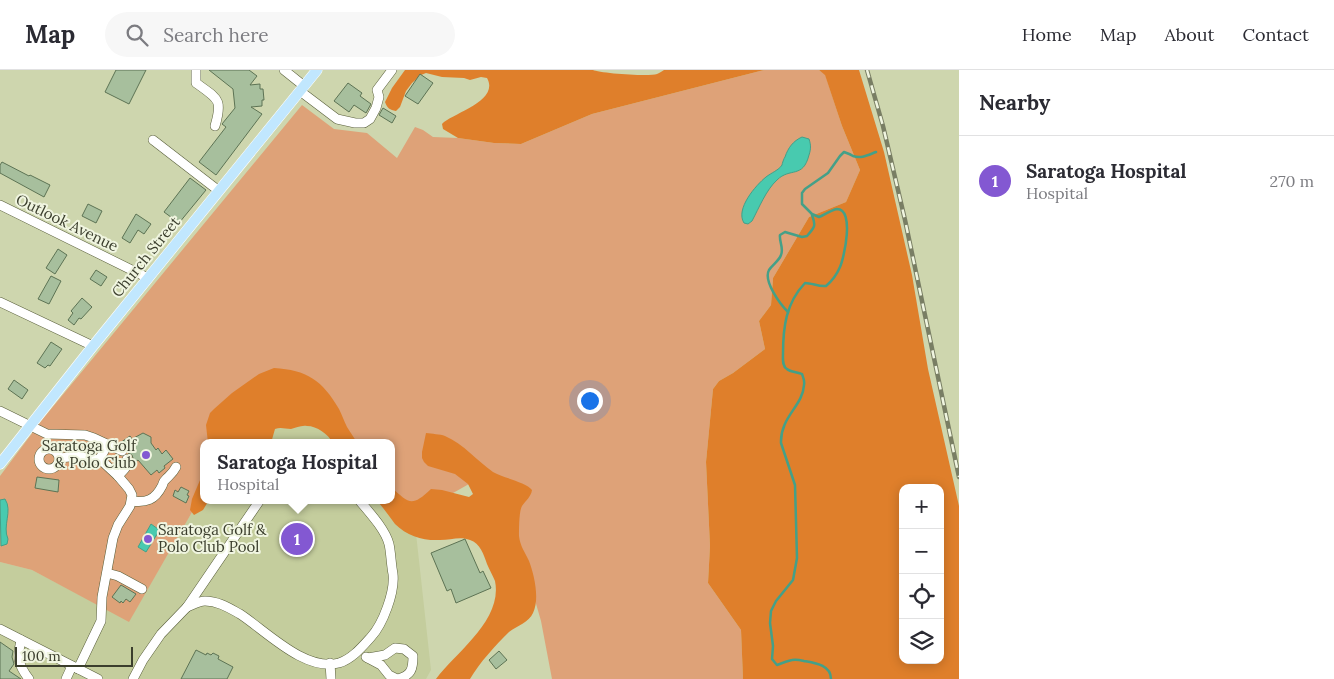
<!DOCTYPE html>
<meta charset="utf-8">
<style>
:root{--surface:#fff;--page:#f7f7f7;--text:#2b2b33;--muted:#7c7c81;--line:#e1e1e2;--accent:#8358d2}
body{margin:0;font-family:Lora,serif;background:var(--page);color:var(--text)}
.controls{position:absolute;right:15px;bottom:15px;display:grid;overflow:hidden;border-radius:10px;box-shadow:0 2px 12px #0003}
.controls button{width:45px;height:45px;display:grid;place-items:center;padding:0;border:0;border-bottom:1px solid var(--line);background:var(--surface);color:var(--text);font:25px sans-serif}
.scale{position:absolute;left:15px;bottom:12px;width:118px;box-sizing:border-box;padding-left:5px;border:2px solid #3b3e2d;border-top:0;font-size:14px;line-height:18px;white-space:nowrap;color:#3b3e2d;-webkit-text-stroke:4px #f0f5e0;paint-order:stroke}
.you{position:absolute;left:589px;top:330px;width:18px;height:18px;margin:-12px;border:4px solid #fff;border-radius:50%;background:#1a73e8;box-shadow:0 0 0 8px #1a73e833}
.badge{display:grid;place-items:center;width:32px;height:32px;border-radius:50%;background:var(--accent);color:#fff;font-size:16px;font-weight:700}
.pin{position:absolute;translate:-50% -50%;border:2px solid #fff;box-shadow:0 1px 5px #0006}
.popup{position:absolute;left:200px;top:369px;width:195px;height:65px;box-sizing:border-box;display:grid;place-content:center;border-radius:10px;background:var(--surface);filter:drop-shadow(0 1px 4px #0005);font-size:16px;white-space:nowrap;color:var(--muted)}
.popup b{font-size:19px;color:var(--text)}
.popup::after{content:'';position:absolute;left:50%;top:100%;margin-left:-10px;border:10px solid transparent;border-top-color:var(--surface)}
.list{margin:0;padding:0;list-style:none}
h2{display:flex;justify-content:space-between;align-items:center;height:65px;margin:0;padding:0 20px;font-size:21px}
h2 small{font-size:16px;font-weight:400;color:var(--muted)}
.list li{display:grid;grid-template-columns:32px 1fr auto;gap:15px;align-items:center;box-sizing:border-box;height:90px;padding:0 20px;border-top:1px solid var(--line)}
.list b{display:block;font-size:19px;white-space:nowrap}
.list p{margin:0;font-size:16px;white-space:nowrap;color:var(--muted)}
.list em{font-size:16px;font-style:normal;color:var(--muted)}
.icon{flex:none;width:28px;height:28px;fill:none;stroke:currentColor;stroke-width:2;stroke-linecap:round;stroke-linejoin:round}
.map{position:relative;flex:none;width:959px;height:609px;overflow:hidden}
header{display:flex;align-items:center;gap:30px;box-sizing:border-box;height:70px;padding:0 25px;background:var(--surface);border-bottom:1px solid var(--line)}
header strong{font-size:24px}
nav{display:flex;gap:28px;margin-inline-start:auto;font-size:18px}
.search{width:350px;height:45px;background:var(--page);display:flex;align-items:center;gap:12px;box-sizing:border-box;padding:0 18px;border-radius:28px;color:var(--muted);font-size:19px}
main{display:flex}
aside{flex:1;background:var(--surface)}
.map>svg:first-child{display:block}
.built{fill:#c4cd9d}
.green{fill:#dea278}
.forest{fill:#df7f2b;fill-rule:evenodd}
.water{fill:#48caaf;stroke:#44a088}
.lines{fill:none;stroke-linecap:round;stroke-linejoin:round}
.stream{stroke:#44a088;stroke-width:2.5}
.building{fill:#a7bf9d;stroke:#5d7354}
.minor-casing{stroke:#595f3b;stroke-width:10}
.major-casing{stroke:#fff;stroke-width:11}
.minor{stroke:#fff;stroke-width:9}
.major{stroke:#c1e7fe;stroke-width:10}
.rail-casing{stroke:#797e64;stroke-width:4.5}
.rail{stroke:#f0f5e0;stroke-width:2.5;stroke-dasharray:8;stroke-linecap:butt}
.poi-dot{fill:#8358d2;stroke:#f0f5e0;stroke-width:2}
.labels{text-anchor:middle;stroke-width:4;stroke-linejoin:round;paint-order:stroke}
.street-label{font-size:15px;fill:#3b3e2d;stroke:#f0f5e0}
.poi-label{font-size:15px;fill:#3b3e2d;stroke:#f0f5e0;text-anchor:end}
</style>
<header>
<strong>Map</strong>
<div class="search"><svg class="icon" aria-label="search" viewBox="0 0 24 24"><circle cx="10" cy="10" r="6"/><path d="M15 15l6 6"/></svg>Search here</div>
<nav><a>Home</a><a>Map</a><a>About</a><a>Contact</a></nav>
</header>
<main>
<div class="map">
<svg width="959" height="609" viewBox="0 0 959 609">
<rect width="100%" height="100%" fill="#ced6ae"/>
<!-- built -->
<g class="built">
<polygon points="275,335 348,373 238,373"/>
<polygon points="203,423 203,430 391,430 414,445 431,600 426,609 0,609 0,492 32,500 129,551"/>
</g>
<!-- green -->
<polygon class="green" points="764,0 819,0 825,4 842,56 860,100 846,132 809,147 773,208 771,235 759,251 765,279 733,303 719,311 713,319 706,392 710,476 708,513 741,560 743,609 552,609 541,551 528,506 469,414 414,445 391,419 391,373 348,373 304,336 238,373 203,373 203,423 129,552 32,500 0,492 0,406 42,350 302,35 334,59 367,63 397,88 415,57 423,60 433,67 458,68 494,73 521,74 592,44"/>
<!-- forest -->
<g class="forest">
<path d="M405 0H593C599 3 649 7 657 4 660 3 662 1 664 0H764L592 44 521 74 494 73 458 68 443 59 442 54C453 43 500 31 487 8L481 7 470 10 464 8 442 7 426 3 421 5 412 13 406 21 400 37 396 41C390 40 387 38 385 32L392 18Z"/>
<path d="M819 0H859L884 82 912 205 928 299 959 436V609H743L741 560 708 513 710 476 706 392 713 319 719 311 733 303 765 279 759 251 771 235 773 208 809 147 846 132 860 100 842 56 825 5ZM903 418H940V590H903Z"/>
<path d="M274 298C307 300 322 310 339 339 342 345 344 351 347 357 350 362 354 367 357 373H333C328 364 317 356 307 356 301 355 296 358 291 359 285 359 281 357 275 359L271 373H208L206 355 210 343 214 339 232 323 259 304Z"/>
<path d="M426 363C432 364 440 364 445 366 464 374 477 391 493 402 503 408 526 412 532 420 531 427 526 430 522 436 519 441 519 459 519 466 520 476 525 482 529 491 534 504 540 529 533 543 529 552 517 556 509 562 495 576 480 592 470 609H436C456 582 503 550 495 511 493 506 489 499 487 494 484 485 480 473 470 470 460 466 451 470 440 470 424 471 407 466 395 454 389 446 383 437 376 430H391V417C409 433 411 438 431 419L442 420 469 427 473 424 468 414 455 404 428 396 424 392 422 388V382Z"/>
<polygon points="203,403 203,430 209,430 203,440 194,445 190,440 192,429"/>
</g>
<!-- water -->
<g class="water">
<path d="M802 67 809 69C811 75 811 79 809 85 803 109 790 97 777 110 766 120 759 138 752 151L748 154 744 153C735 139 756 115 766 107 771 103 779 100 782 95 782 94 784 88 785 87 788 78 793 71 802 67Z"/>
<path d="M5 429C13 441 2 456 8 469L7 474 1 476 0 430Z"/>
<polygon points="151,454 158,459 159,461 146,482 138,477"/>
</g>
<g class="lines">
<!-- stream -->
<g class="stream">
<path d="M788 242C780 234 763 211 769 200 772 195 779 191 781 185 784 178 779 172 780 165L785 162 802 167 807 166C815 157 816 156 812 145"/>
<path d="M831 609C831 595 815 593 804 591 800 590 796 589 792 590 787 591 782 593 777 595L772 589 773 576 770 553 771 541 776 531 793 510 797 488 795 415 781 373C780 347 803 336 804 315 805 311 803 307 802 304 798 302 790 302 787 299 782 296 783 289 783 284 783 257 786 233 805 213 812 213 819 217 826 216 832 211 837 204 840 197 844 188 855 139 837 139 831 140 824 145 819 147L812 144 802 134V123L805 119 828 103 840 86 844 82C847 83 850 84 853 86 861 89 868 85 876 82"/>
</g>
</g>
<!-- building -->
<g class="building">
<polygon points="116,0 146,0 129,34 105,22"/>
<polygon points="209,0 249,0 257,6 250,15 260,14 260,19 263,19 264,30 262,30 262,36 251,37 262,44 216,105 199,92 226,57 222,54 235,38 233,19"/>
<polygon points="420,4 433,13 418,34 405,26"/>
<polygon points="348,13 362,23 360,26 371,34 366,43 354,35 349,42 334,31"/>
<polygon points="383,38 396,46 392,53 379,45"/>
<polygon points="2,92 29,106 30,105 50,115 44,127 0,103 0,95"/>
<polygon points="190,108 206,120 179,153 164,142"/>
<polygon points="88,134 102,141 96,153 82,146"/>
<polygon points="136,144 151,154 144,164 138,160 130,173 122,168"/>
<polygon points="58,179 67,185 55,204 46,198"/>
<polygon points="96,200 107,207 101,216 90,209"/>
<polygon points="51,206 61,211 49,234 38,229"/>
<polygon points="82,228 92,237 81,249 79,248 74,255 68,250 73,243 71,241"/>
<polygon points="51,272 62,279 50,296 48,295 45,298 37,293"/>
<polygon points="14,310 28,320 22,329 8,319"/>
<polygon points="143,363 151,367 151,373 156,380 158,378 162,384 166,380 173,389 164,396 165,398 159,403 157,400 151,405 138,390 134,393 133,388 132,385 128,383 127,378 120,373 130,366 132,369"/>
<polygon points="37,407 59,410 58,422 35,418"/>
<polygon points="181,417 189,421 187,425 189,426 186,433 173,426 175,420 178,422"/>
<polygon points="465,469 480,503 483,501 491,518 456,533 451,519 447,521 431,483"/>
<polygon points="121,515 136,524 130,532 126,529 123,533 121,531 120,533 112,527"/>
<polygon points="0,572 13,581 12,587 14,594 9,601 21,609 0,609"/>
<polygon points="196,580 206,585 207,583 211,585 213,583 219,586 218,589 233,597 227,609 181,609"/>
<polygon points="499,581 507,590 496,599 489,590"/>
</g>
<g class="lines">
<!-- minor casing -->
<g class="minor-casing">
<g id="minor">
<path d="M196 0V13C218 29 223 29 215 56"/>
<polyline points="284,0 304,16"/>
<polyline points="300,21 337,49 355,53 364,53 370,49 376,38 379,27 377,20 392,0"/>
<polyline points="153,70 219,121"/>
<polyline points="0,135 148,208"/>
<polyline points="0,232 93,276"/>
<polyline points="0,341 47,364 85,365 94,368 122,381"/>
<circle cx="49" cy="389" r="10"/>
<polyline points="60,388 78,386 99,390 104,393 118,406 129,419 132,425 130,436 118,455 113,468 102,527 101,551 78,599"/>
<polyline points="99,390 108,374"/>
<path d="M118 406C123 401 129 396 127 389"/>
<path d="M132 431C146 433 155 430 162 416 164 412 162 413 166 409 170 405 173 403 176 397"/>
<polyline points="107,503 118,506 142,519"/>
<path d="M187 537C192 535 199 531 205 531 218 531 229 538 240 544 266 561 305 602 339 593 352 589 362 577 371 567 383 554 395 522 393 504 391 494 391 483 389 474 385 459 369 442 359 430"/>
<polyline points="0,559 98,609"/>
<path d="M21 570C17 587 18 595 29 609"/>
<polyline points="366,587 381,595 389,605 397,609"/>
<path d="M368 588 385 585 395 578 404 579 413 586C413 600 411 605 398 609"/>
<polyline points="330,593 331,609"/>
<polyline points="66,609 72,596"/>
<polyline points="133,609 143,590 161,564 187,537 260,430"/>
</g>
</g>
<!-- major casing -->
<g class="major-casing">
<polyline id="major" points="0,394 93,276 317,0"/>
</g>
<!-- minor -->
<use href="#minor" class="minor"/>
<!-- major -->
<use href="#major" class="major"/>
<!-- rail casing -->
<g class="rail-casing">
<polyline id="rail" points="867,0 883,56 905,150 959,407"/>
</g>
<!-- rail -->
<use href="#rail" class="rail"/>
</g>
<!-- markers -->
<g class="poi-dot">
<circle cx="146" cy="385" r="5"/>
<circle cx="148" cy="469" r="5"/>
</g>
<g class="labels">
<!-- street labels -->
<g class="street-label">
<text transform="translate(67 153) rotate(26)" y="5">Outlook Avenue</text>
<text transform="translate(146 187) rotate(-51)" y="5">Church Street</text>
</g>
<!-- poi labels -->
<g class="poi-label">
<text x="136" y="381">Saratoga Golf<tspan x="136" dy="17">&amp; Polo Club</tspan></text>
<text x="158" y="465" text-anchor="start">Saratoga Golf &amp;<tspan x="158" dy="17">Polo Club Pool</tspan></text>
</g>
</g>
</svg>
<div class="controls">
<button>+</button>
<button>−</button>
<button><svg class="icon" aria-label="locate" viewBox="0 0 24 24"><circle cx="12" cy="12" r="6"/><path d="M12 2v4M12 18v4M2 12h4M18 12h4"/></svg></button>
<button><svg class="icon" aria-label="layers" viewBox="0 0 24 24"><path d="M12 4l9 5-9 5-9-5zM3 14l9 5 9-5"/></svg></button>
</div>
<div class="scale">100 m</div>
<div class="you"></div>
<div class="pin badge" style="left:297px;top:469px">1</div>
<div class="popup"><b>Saratoga Hospital</b>Hospital</div>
</div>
<aside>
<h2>Nearby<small></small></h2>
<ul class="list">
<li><span class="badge">1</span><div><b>Saratoga Hospital</b><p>Hospital</p></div><em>270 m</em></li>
</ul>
</aside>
</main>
